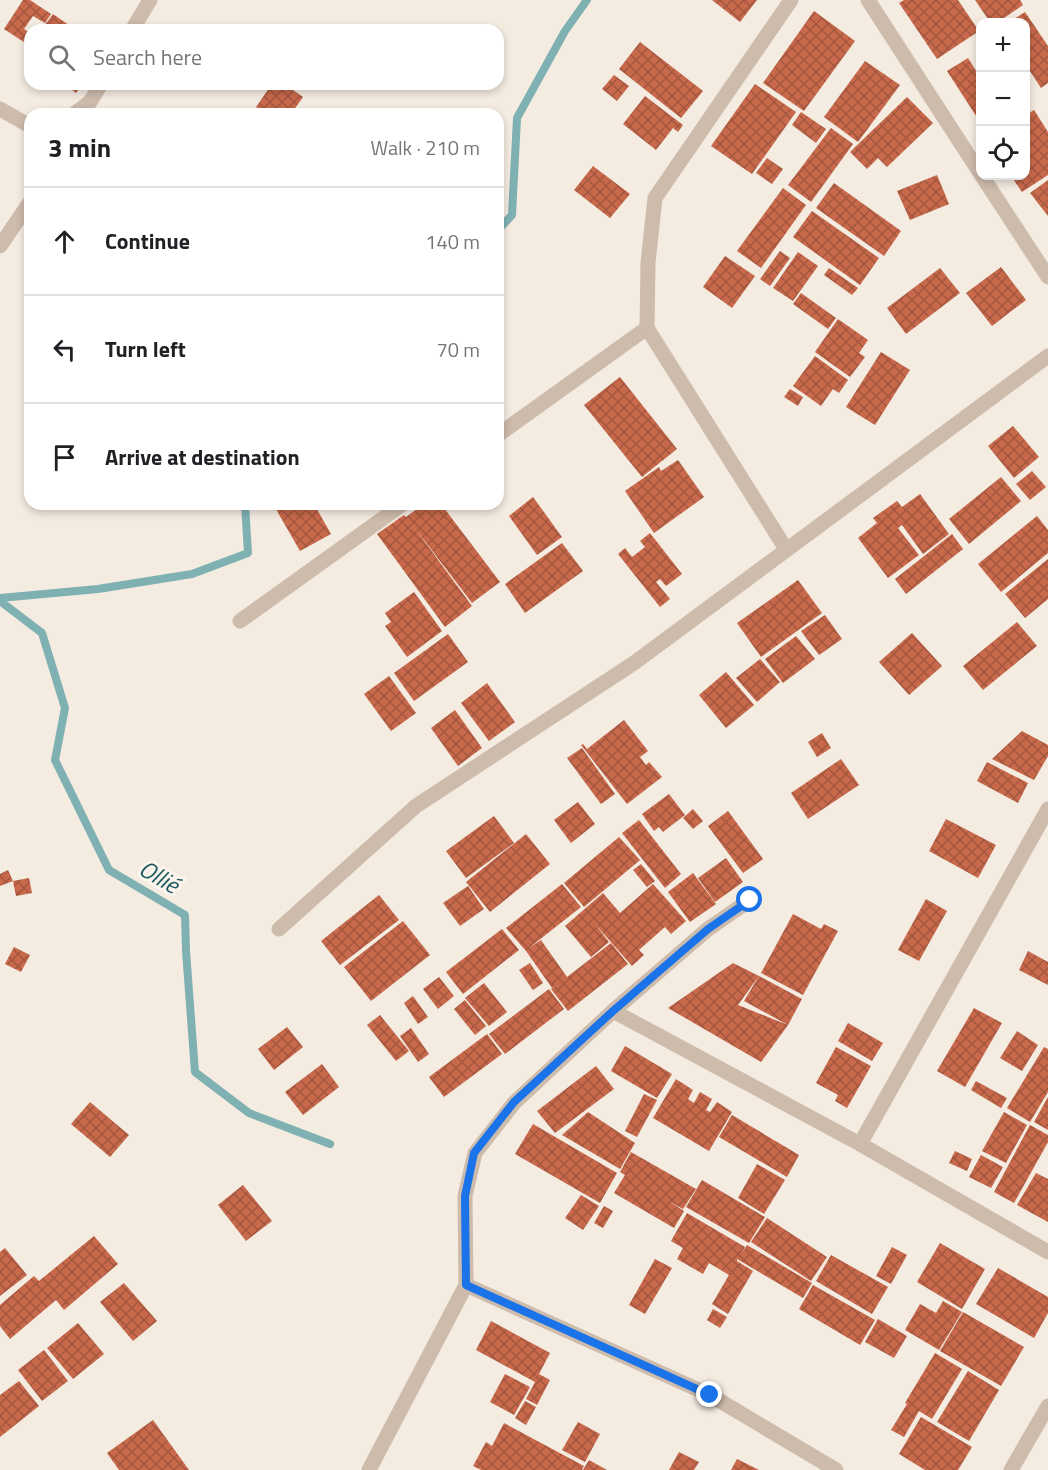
<!DOCTYPE html>
<meta charset="utf-8">
<style>
:root{--surface:#fff;--page:#f2f2f2;--text:#202124;--muted:#757577;--line:#e0e0e0}
body{margin:0;font-family:"Titillium Web",sans-serif;background:var(--page);color:var(--text)}
.controls{position:absolute;right:18px;top:18px;display:grid;overflow:hidden;border-radius:12px;box-shadow:0 3px 9px #0003}
.controls button{width:54px;height:54px;display:grid;place-items:center;padding:0;border:0;border-bottom:2px solid var(--line);background:var(--surface);color:var(--text);font:30px sans-serif}
.stop{position:absolute;width:18px;height:18px;margin:-14px;border:4px solid #1a73e8;border-radius:50%;background:#fff}
.stop.end{background:#1a73e8;border-color:#fff;box-shadow:0 2px 6px #0008}
.list{margin:0;padding:0;list-style:none}
h2{display:flex;justify-content:space-between;align-items:center;height:78px;margin:0;padding:0 24px;font-size:26px}
h2 small{font-size:20px;font-weight:400;color:var(--muted)}
.list li{display:grid;grid-template-columns:39px 1fr auto;gap:18px;align-items:center;box-sizing:border-box;height:108px;padding:0 24px;border-top:2px solid var(--line)}
.list b{display:block;font-size:22px;white-space:nowrap}
.list em{font-size:20px;font-style:normal;color:var(--muted)}
.icon{flex:none;width:33px;height:33px;fill:none;stroke:currentColor;stroke-width:2;stroke-linecap:round;stroke-linejoin:round}
.map{position:relative;flex:none;width:1048px;height:1470px;overflow:hidden}
.search{position:absolute;background:var(--surface);box-shadow:0 3px 9px #0003;left:24px;top:24px;width:480px;height:66px;display:flex;align-items:center;gap:15px;box-sizing:border-box;padding:0 21px;border-radius:18px;color:var(--muted);font-size:22px}
.panel{position:absolute;background:var(--surface);box-shadow:0 3px 9px #0003;left:24px;top:108px;width:480px;height:402px;border-radius:18px}
.map>svg:first-child{display:block}
.lines{fill:none;stroke-linecap:round;stroke-linejoin:round}
.stream{stroke:#7fb0b2;stroke-width:8}
.building{fill:url(#building-cross-hatch)}
.minor{stroke:#cdbbac;stroke-width:15}
.route{stroke:#1a73e8;stroke-width:8}
.labels{text-anchor:middle;stroke-width:6;stroke-linejoin:round;paint-order:stroke}
.water-label{font-size:24px;font-style:italic;fill:#1f5a5e;stroke:#fbf5ee}
</style>
<div class="map">
<svg width="1048" height="1470" viewBox="0 0 1048 1470">
<defs>
<pattern id="building-cross-hatch" width="8" height="8" patternUnits="userSpaceOnUse" patternTransform="scale(1.5)"><rect width="8" height="8" fill="#c8694b"/><path d="M0 0l8 8M0 8l8-8" fill="none" stroke="#a4573f"/></pattern>
</defs>
<rect width="100%" height="100%" fill="#f4ebe1"/>
<g class="lines">
<!-- stream -->
<g class="stream">
<polyline points="498,230 512,215 517,118 565,31 587,0"/>
<polyline points="0,598 98,589 192,574 248,553 245,504"/>
<polyline points="0,601 42,633 65,708 55,760 109,870 185,915 186,951 195,1072 249,1113 330,1144"/>
</g>
</g>
<!-- building -->
<g class="building">
<polygon points="23,0 30,0 51,14 45,23 33,16 24,29 30,33 30,46 4,29"/>
<polygon points="712,0 757,0 740,22"/>
<polygon points="904,0 958,0 979,31 937,59 899,3"/>
<polygon points="975,0 1020,0 1023,5 998,22 990,22"/>
<polygon points="814,11 855,41 804,111 763,83"/>
<polygon points="1025,12 1048,46 1048,83 1041,88 1026,65 1026,22 1009,22"/>
<polygon points="53,14 76,30 41,30"/>
<polygon points="640,42 703,91 681,118 619,69"/>
<polygon points="968,58 980,77 980,122 947,71"/>
<polygon points="865,61 900,85 858,142 824,117"/>
<polygon points="614,75 629,86 617,101 602,89"/>
<polygon points="64,84 82,84 76,93"/>
<polygon points="272,84 284,84 303,97 291,114 266,114 256,107"/>
<polygon points="755,84 796,112 752,174 711,146"/>
<polygon points="645,96 683,125 678,132 673,128 656,150 623,124"/>
<polygon points="907,97 933,123 887,167 878,158 867,169 850,152"/>
<polygon points="1034,110 1048,132 1048,175 1022,192 1011,176 1026,176 1026,115"/>
<polygon points="801,112 826,129 816,143 792,125"/>
<polygon points="831,128 853,144 811,202 788,185"/>
<polygon points="767,158 783,169 772,184 756,173"/>
<polygon points="593,166 630,194 610,218 574,190"/>
<polygon points="937,175 949,204 910,220 897,191"/>
<polygon points="1048,180 1048,216 1030,193"/>
<polygon points="834,183 901,231 884,256 816,208"/>
<polygon points="783,188 806,205 761,268 737,251"/>
<polygon points="812,211 879,258 860,285 793,237"/>
<polygon points="780,251 790,258 770,286 760,279"/>
<polygon points="798,252 818,266 793,301 773,288"/>
<polygon points="725,256 755,276 732,308 703,287"/>
<polygon points="1001,267 1026,300 992,326 966,293"/>
<polygon points="829,268 858,288 852,295 824,275"/>
<polygon points="940,268 960,293 906,334 887,308"/>
<polygon points="801,293 836,318 828,329 793,304"/>
<polygon points="838,319 868,340 859,353 865,357 850,377 815,352"/>
<polygon points="881,352 910,370 875,425 846,407"/>
<polygon points="815,356 848,380 839,393 833,389 821,406 793,386"/>
<polygon points="620,377 677,449 642,477 584,405"/>
<polygon points="790,389 803,397 798,406 784,397"/>
<polygon points="1013,426 1039,457 1014,478 988,446"/>
<polygon points="678,460 704,497 654,533 625,491 659,467 661,471"/>
<polygon points="1032,471 1046,487 1030,500 1016,484"/>
<polygon points="1001,477 1021,501 969,544 949,519"/>
<polygon points="920,494 949,534 923,554 902,525 898,528 919,555 888,578 858,538 877,523 873,518 897,501 902,507"/>
<polygon points="533,497 562,537 537,555 509,516"/>
<polygon points="273,504 314,504 331,534 300,551"/>
<polygon points="424,504 441,504 500,582 472,603 411,523 472,606 445,627 377,534 404,515 406,517"/>
<polygon points="1037,516 1048,530 1048,553 1001,592 978,564"/>
<polygon points="650,533 682,574 666,586 660,579 656,582 670,599 660,607 618,554 625,548 632,557 645,547 640,541"/>
<polygon points="952,534 963,549 906,594 895,579"/>
<polygon points="562,543 583,571 525,613 505,584"/>
<polygon points="1048,559 1048,599 1025,618 1005,594"/>
<polygon points="798,580 822,613 761,657 737,623"/>
<polygon points="414,592 442,631 407,657 385,626 391,622 385,613"/>
<polygon points="825,615 842,639 819,655 801,631"/>
<polygon points="1017,622 1037,646 983,690 963,666"/>
<polygon points="912,633 942,666 909,695 879,662"/>
<polygon points="448,634 468,662 414,701 394,673"/>
<polygon points="796,636 815,659 783,683 765,659"/>
<polygon points="760,659 780,682 757,702 736,678"/>
<polygon points="726,672 754,705 726,728 699,695"/>
<polygon points="389,676 416,713 391,731 364,694"/>
<polygon points="487,683 515,722 489,741 461,703"/>
<polygon points="455,710 482,748 458,766 431,728"/>
<polygon points="624,720 648,751 640,757 646,765 649,762 662,777 627,804 581,745 583,744 587,749"/>
<polygon points="1022,731 1048,745 1048,756 1034,780 992,759"/>
<polygon points="822,733 831,748 817,757 808,742"/>
<polygon points="582,748 615,794 601,804 567,758"/>
<polygon points="841,759 859,785 808,819 791,793"/>
<polygon points="987,762 1028,783 1018,803 977,781"/>
<polygon points="669,794 685,815 663,832 659,827 654,831 642,814"/>
<polygon points="578,802 595,824 571,843 554,820"/>
<polygon points="693,809 703,821 693,829 683,818"/>
<polygon points="728,811 763,859 743,873 708,826"/>
<polygon points="494,816 514,843 466,878 446,851"/>
<polygon points="946,819 996,845 978,878 929,851"/>
<polygon points="639,820 681,874 665,888 622,833"/>
<polygon points="526,834 550,864 490,912 466,882"/>
<polygon points="619,837 640,860 584,907 564,883"/>
<polygon points="726,858 743,882 715,902 698,878"/>
<polygon points="641,864 655,881 647,887 633,870"/>
<polygon points="8,870 13,881 29,878 32,893 16,896 13,881 0,886 0,874"/>
<polygon points="693,873 716,904 690,922 668,892"/>
<polygon points="562,884 581,907 529,948 541,940 567,977 611,943 628,964 568,1011 551,989 559,983 552,988 526,951 506,928"/>
<polygon points="653,884 686,921 671,934 665,927 639,950 644,955 632,966 595,924 609,942 591,957 565,926 603,893 620,913"/>
<polygon points="468,886 484,909 460,926 443,903"/>
<polygon points="379,895 399,920 340,965 321,941"/>
<polygon points="926,899 947,911 919,961 898,950"/>
<polygon points="793,914 821,929 824,924 838,931 803,995 761,973"/>
<polygon points="403,921 430,955 371,1001 344,967"/>
<polygon points="502,929 519,950 463,994 446,972"/>
<polygon points="14,947 30,955 21,972 5,964"/>
<polygon points="1028,951 1048,962 1048,985 1019,970"/>
<polygon points="530,963 543,983 533,990 519,970"/>
<polygon points="733,963 759,976 738,1005 788,1025 744,1001 759,976 802,999 788,1025 761,1062 668,1008"/>
<polygon points="439,977 454,996 438,1009 423,989"/>
<polygon points="484,983 507,1012 489,1026 465,998"/>
<polygon points="549,989 564,1009 505,1054 489,1034"/>
<polygon points="413,996 428,1017 418,1024 404,1003"/>
<polygon points="465,1000 486,1026 475,1035 454,1009"/>
<polygon points="974,1008 1002,1023 965,1087 937,1071"/>
<polygon points="380,1015 409,1051 396,1061 367,1025"/>
<polygon points="848,1023 883,1043 872,1061 838,1041"/>
<polygon points="287,1027 303,1047 274,1070 258,1049"/>
<polygon points="411,1028 429,1054 418,1062 400,1036"/>
<polygon points="1017,1031 1038,1045 1022,1071 1000,1058"/>
<polygon points="487,1034 502,1054 444,1097 429,1077"/>
<polygon points="625,1046 672,1074 657,1098 611,1071"/>
<polygon points="836,1047 871,1066 847,1108 835,1101 838,1095 816,1083"/>
<polygon points="1044,1047 1048,1049 1048,1092 1030,1122 1007,1108"/>
<polygon points="322,1064 339,1087 303,1115 285,1092"/>
<polygon points="596,1066 614,1089 555,1133 537,1111"/>
<polygon points="676,1079 693,1090 688,1099 694,1103 700,1092 712,1099 706,1110 710,1112 717,1102 732,1112 709,1151 653,1118"/>
<polygon points="976,1081 1007,1098 1001,1108 971,1090"/>
<polygon points="644,1094 657,1100 637,1137 625,1131"/>
<polygon points="1048,1097 1048,1130 1034,1122"/>
<polygon points="90,1102 129,1135 110,1157 71,1124"/>
<polygon points="588,1112 635,1143 620,1169 562,1135"/>
<polygon points="1004,1112 1027,1125 1006,1163 982,1151"/>
<polygon points="732,1115 799,1155 787,1177 719,1137"/>
<polygon points="533,1124 617,1173 600,1203 515,1154"/>
<polygon points="1030,1125 1048,1135 1048,1142 1014,1203 994,1192"/>
<polygon points="955,1151 972,1159 967,1171 949,1163"/>
<polygon points="631,1152 696,1189 683,1209 670,1202 684,1211 674,1228 614,1193 625,1175 620,1172"/>
<polygon points="981,1155 1003,1167 991,1188 969,1177"/>
<polygon points="757,1164 785,1180 764,1214 738,1198"/>
<polygon points="1036,1173 1048,1179 1048,1222 1017,1205"/>
<polygon points="702,1180 765,1217 749,1243 686,1207"/>
<polygon points="243,1185 272,1221 246,1241 218,1205"/>
<polygon points="581,1195 599,1206 583,1230 565,1218"/>
<polygon points="604,1206 613,1211 603,1228 594,1223"/>
<polygon points="687,1213 745,1247 741,1254 747,1245 812,1283 803,1298 737,1259 737,1261 753,1271 728,1314 712,1304 729,1275 709,1263 703,1274 677,1259 683,1248 671,1241"/>
<polygon points="767,1218 827,1257 811,1281 751,1242"/>
<polygon points="94,1236 118,1264 64,1310 56,1300 10,1339 0,1326 0,1305 34,1276 39,1281"/>
<polygon points="940,1243 985,1269 962,1309 917,1282"/>
<polygon points="892,1247 907,1255 891,1284 876,1276"/>
<polygon points="5,1248 27,1275 0,1296 0,1252"/>
<polygon points="831,1255 888,1287 872,1314 816,1281"/>
<polygon points="655,1259 672,1268 645,1314 629,1305"/>
<polygon points="998,1268 1048,1297 1048,1313 1034,1338 976,1304"/>
<polygon points="124,1283 157,1321 133,1341 100,1302"/>
<polygon points="813,1285 875,1320 860,1345 799,1309"/>
<polygon points="943,1301 962,1312 939,1350 905,1330 920,1304 936,1313"/>
<polygon points="713,1309 727,1317 720,1328 707,1320"/>
<polygon points="963,1312 1024,1347 1001,1386 940,1351"/>
<polygon points="878,1319 907,1336 894,1358 865,1342"/>
<polygon points="491,1321 550,1353 539,1374 550,1380 537,1405 526,1399 535,1382 476,1350"/>
<polygon points="78,1323 104,1354 73,1379 47,1348"/>
<polygon points="44,1350 68,1381 42,1401 18,1370"/>
<polygon points="935,1353 962,1369 932,1419 919,1411 904,1437 891,1430 907,1404 905,1403"/>
<polygon points="968,1371 999,1390 969,1441 937,1422"/>
<polygon points="505,1374 530,1387 514,1415 490,1402"/>
<polygon points="19,1381 39,1406 0,1437 0,1395"/>
<polygon points="525,1401 536,1407 526,1425 515,1418"/>
<polygon points="921,1417 972,1447 958,1470 925,1470 899,1454"/>
<polygon points="153,1420 189,1470 119,1470 107,1453"/>
<polygon points="578,1422 600,1434 585,1462 562,1450"/>
<polygon points="504,1423 584,1466 582,1470 481,1470 473,1466 486,1442 492,1446"/>
<polygon points="679,1452 699,1462 694,1470 669,1470"/>
<polygon points="737,1459 759,1470 731,1470"/>
<polygon points="589,1460 607,1470 583,1470"/>
</g>
<g class="lines">
<!-- minor -->
<g class="minor">
<polyline points="868,0 980,173"/>
<polyline points="132,30 150,0"/>
<polyline points="0,109 30,126"/>
<polyline points="74,114 90,102 101,84"/>
<polyline points="982,176 1048,277"/>
<polyline points="0,246 30,202"/>
<polyline points="498,435 647,328"/>
<polyline points="786,549 647,328 648,263 655,198 791,0"/>
<polyline points="240,621 403,504"/>
<polyline points="279,929 416,806 634,663 1048,356"/>
<polyline points="613,1011 860,1144 1048,1252"/>
<polyline points="860,1144 1048,809"/>
<polyline points="466,1285 710,1395 836,1470"/>
<polyline points="369,1470 466,1285 465,1196 475,1153 514,1103 613,1011 708,929 750,900"/>
<polyline points="1011,1470 1048,1406"/>
</g>
</g>
<g class="lines">
<!-- route -->
<polyline class="route" points="710,1395 466,1285 465,1196 474,1153 514,1102 613,1011 708,929 750,900"/>
</g>
<g class="labels">
<!-- water labels -->
<g class="water-label">
<text transform="translate(159 877) rotate(30)" y="8">Ollié</text>
</g>
</g>
</svg>
<div class="controls">
<button>+</button>
<button>−</button>
<button><svg class="icon" aria-label="locate" viewBox="0 0 24 24"><circle cx="12" cy="12" r="6"/><path d="M12 2v4M12 18v4M2 12h4M18 12h4"/></svg></button>
</div>
<div class="stop" style="left:750px;top:900px"></div>
<div class="stop end" style="left:710px;top:1395px"></div>
<div class="search"><svg class="icon" aria-label="search" viewBox="0 0 24 24"><circle cx="10" cy="10" r="6"/><path d="M15 15l6 6"/></svg>Search here</div>
<section class="panel">
<h2>3 min<small>Walk · 210 m</small></h2>
<ul class="list">
<li><svg class="icon" aria-label="ahead" viewBox="0 0 24 24"><path d="M12 20V5M6 11l6-6 6 6"/></svg><div><b>Continue</b></div><em>140 m</em></li>
<li><svg class="icon" aria-label="left" viewBox="0 0 24 24"><path d="M17 20v-9H6M10 6l-5 5 5 5"/></svg><div><b>Turn left</b></div><em>70 m</em></li>
<li><svg class="icon" aria-label="arrive" viewBox="0 0 24 24"><path d="M6 21V4h12l-3 4 3 4H6"/></svg><div><b>Arrive at destination</b></div></li>
</ul>
</section>
</div>
